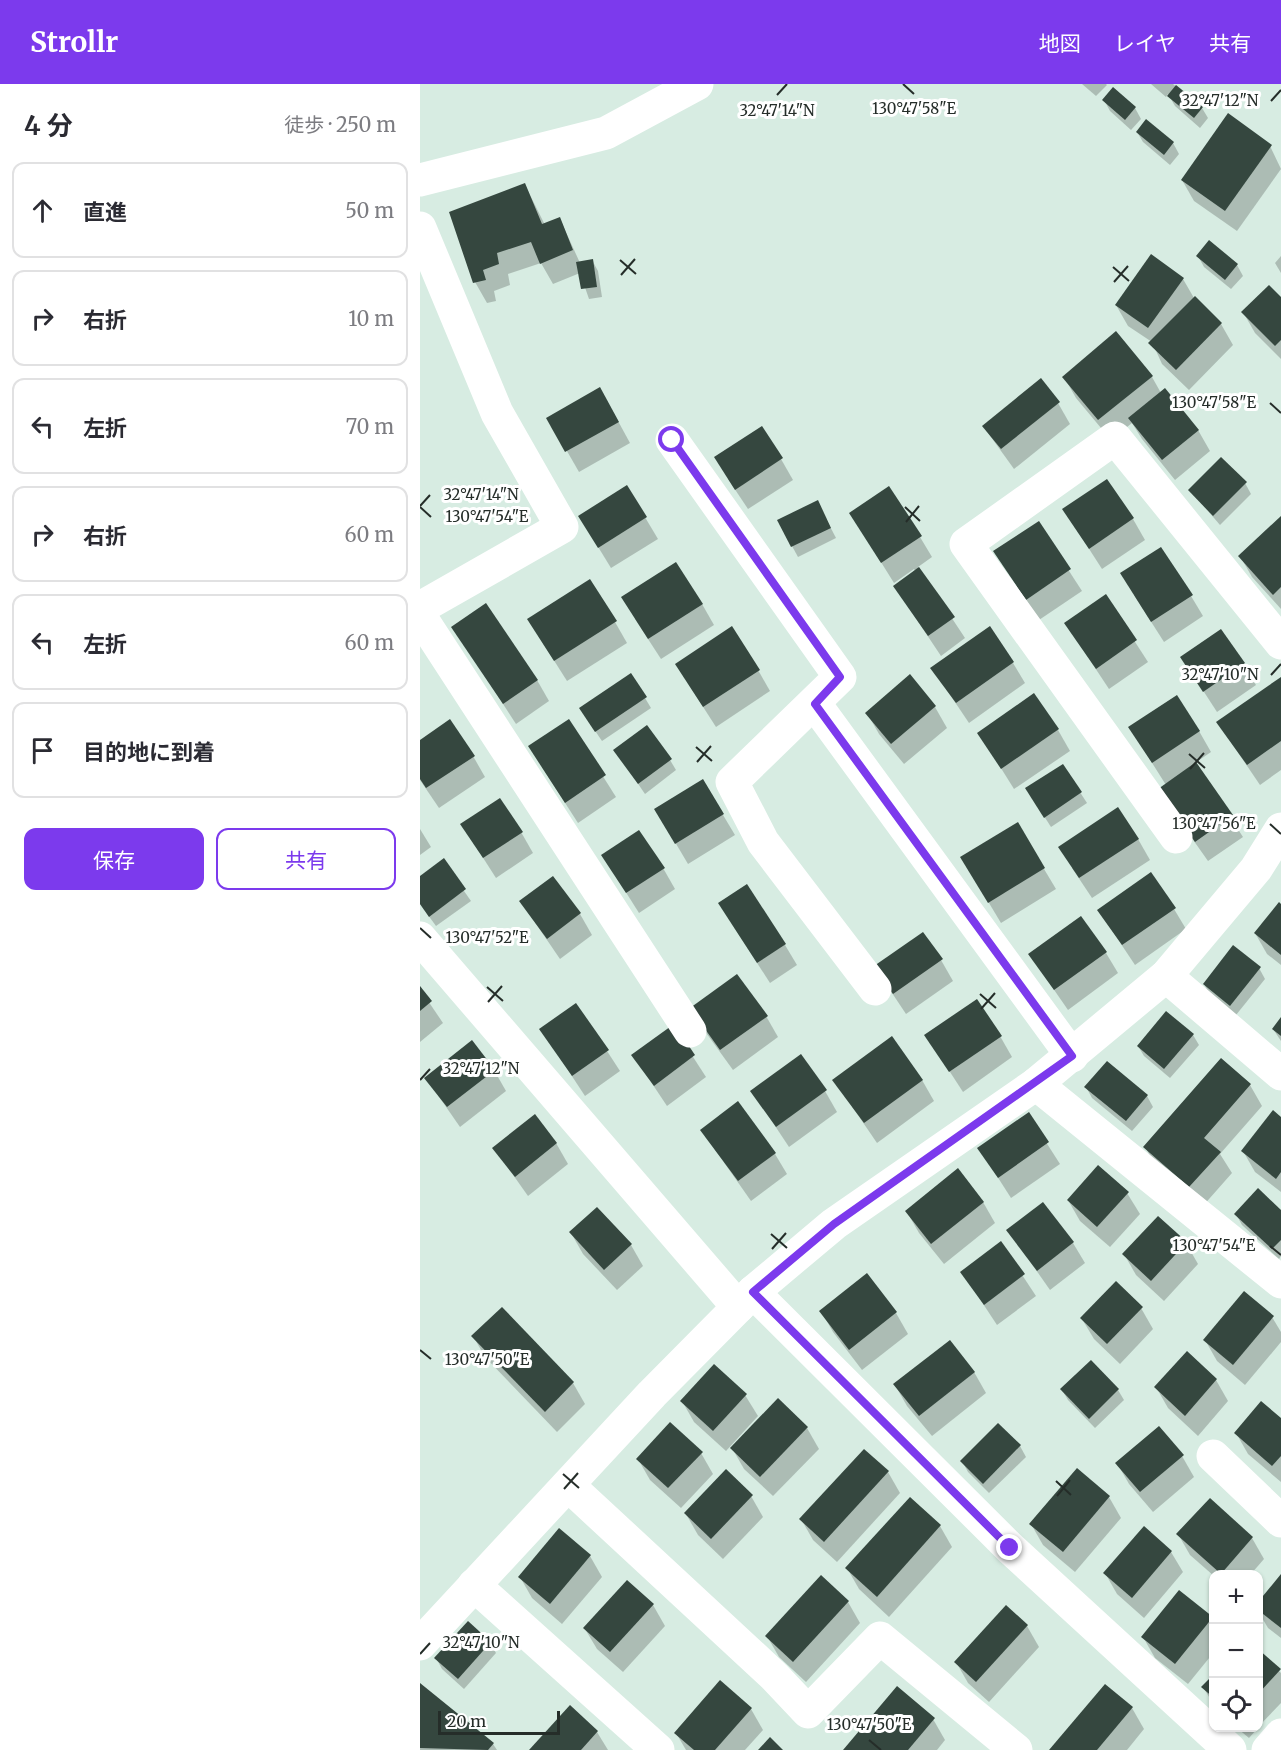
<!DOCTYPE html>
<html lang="ja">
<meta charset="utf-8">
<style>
:root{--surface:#fff;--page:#f2f2f3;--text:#2b2b33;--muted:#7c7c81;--line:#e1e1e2;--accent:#7c3aed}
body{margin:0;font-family:Merriweather,"Noto Sans JP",serif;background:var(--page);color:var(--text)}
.controls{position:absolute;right:18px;bottom:18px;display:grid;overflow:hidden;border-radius:12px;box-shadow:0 2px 4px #0004}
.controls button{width:54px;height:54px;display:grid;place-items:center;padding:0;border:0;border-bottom:2px solid var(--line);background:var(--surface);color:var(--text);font:30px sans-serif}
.scale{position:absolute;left:18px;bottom:15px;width:122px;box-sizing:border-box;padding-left:6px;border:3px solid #252d29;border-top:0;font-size:16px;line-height:21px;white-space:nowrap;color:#252d29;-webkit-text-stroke:4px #fff;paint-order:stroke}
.stop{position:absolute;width:18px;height:18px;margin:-14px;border:4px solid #7c3aed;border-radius:50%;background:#fff}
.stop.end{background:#7c3aed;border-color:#fff;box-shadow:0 2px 6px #0008}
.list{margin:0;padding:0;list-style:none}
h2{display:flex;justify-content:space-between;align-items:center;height:78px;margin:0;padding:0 24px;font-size:26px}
h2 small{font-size:20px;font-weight:400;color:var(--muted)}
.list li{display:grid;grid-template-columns:39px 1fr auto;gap:18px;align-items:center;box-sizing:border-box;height:96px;margin:0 12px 12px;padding:0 12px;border:2px solid var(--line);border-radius:12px}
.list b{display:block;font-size:22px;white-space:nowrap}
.list em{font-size:20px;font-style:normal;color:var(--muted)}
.actions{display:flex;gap:12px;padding:18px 24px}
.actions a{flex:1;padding:14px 0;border:2px solid var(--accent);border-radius:12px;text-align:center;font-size:21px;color:var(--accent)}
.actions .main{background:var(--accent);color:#fff}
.icon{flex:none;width:33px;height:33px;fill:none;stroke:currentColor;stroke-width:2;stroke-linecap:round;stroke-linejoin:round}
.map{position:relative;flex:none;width:861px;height:1666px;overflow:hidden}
header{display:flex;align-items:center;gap:36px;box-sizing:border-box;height:84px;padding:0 30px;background:var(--accent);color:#fff}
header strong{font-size:28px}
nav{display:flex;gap:33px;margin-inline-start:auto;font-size:21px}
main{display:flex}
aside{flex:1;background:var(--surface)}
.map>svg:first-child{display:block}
.shadow{fill:#0003}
.building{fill:#35473f}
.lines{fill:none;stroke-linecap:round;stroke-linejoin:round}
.minor{stroke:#fff;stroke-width:33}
.route{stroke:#7c3aed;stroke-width:8}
.ticks{fill:none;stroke:#252d29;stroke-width:2}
.ticks-label{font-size:15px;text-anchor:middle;fill:#252d29;stroke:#fff;stroke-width:6;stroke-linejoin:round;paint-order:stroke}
</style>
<header>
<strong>Strollr</strong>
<nav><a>地図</a><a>レイヤ</a><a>共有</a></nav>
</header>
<main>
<aside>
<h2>4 分<small>徒歩 · 250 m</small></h2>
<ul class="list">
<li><svg class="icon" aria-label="ahead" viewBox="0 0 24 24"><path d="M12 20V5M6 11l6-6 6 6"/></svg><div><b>直進</b></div><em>50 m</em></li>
<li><svg class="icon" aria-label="right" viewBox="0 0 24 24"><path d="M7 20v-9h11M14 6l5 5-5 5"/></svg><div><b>右折</b></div><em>10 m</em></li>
<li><svg class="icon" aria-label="left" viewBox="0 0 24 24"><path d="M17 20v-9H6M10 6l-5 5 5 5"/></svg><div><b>左折</b></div><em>70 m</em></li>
<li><svg class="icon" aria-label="right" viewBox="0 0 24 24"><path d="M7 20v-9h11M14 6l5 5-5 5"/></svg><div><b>右折</b></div><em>60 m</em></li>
<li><svg class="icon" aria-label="left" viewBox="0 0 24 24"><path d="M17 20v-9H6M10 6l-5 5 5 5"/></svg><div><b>左折</b></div><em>60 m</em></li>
<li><svg class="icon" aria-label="arrive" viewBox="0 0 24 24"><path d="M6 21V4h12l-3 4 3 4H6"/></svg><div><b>目的地に到着</b></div></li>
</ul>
<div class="actions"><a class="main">保存</a><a>共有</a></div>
</aside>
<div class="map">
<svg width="861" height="1666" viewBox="0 0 861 1666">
<rect width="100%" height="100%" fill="#d7ece2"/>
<!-- shadow -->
<g class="shadow">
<polygon points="662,0 686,0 687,1 676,12"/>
<polygon points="731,0 753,0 782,24 788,34 780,44 755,22 748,10 746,13"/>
<polygon points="693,5 715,24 721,35 711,46 690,27 684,16"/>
<polygon points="717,48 753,59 759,70 750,81 723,58"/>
<polygon points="850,62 861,85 817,147 774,117 762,96"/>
<polygon points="105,101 125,141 140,135 160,179 172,176 178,187 182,213 169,215 160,189 133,200 121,179 88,190 90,201 74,207 76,217 67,219 55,198"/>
<polygon points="790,158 817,181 823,192 811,205 784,183 778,172"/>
<polygon points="861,172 861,189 855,179"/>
<polygon points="763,195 774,214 801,240 813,261 769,306 742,280 732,258 708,242 696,221"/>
<polygon points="861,215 861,275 835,249 823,228"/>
<polygon points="644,293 732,293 741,309 778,346 790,367 755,396 722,355 712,339 691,356 656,314"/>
<polygon points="638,319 650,340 594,385 563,342"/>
<polygon points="192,326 210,359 159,388 128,334"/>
<polygon points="361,375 373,396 328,425 308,395"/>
<polygon points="825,399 831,410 800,441 770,406"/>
<polygon points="207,403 238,455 191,484 172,453"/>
<polygon points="644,426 713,435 725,456 682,485"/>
<polygon points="403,429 416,454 378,473 372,462"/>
<polygon points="431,430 500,453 512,473 498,483 545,554 521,572 475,503 496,488 494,485 474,499"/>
<polygon points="861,434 861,525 832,493 820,472"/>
<polygon points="618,439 662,507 619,536 575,468"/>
<polygon points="714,511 771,512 783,532 744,558"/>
<polygon points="686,513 728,578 689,605 646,540"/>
<polygon points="282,520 294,541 241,575 215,535"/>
<polygon points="195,538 207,559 147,597 121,556"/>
<polygon points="33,543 117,596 129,617 96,640"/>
<polygon points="801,547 836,601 797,628 762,574"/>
<polygon points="593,579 605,599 549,639 512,584"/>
<polygon points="338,586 350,607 296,643 269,601"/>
<polygon points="490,592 515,623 527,644 484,680 459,650 447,629"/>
<polygon points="861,595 861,686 840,701 798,639"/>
<polygon points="225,614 231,624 182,657 167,635"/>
<polygon points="148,637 196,713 158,739 122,683"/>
<polygon points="710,644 779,647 791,668 775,679 823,753 788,777 752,726 746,701"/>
<polygon points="638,646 650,667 594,705 559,649"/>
<polygon points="0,658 53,672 65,693 19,724 0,696"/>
<polygon points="195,666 250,676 256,686 225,710"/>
<polygon points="643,682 667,719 631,743 613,715"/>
<polygon points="236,726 303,731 315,751 268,780"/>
<polygon points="597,740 636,805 581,839 542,774"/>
<polygon points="42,741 101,748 113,769 76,794"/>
<polygon points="0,745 11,763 0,771"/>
<polygon points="718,755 730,776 672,814 652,784"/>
<polygon points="183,772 243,784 255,805 219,829"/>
<polygon points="23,777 51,817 16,842 0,820 0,794"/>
<polygon points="132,794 160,830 172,851 140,875 101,818"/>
<polygon points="861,821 861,881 847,870 835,849"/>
<polygon points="754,825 766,845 715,881 679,827"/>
<polygon points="312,840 365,861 377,881 350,899"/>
<polygon points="686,869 698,889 648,926 610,871"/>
<polygon points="521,876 533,897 486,930 468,903"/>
<polygon points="839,884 845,895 816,931 790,911 784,900"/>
<polygon points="0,905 23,939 0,958"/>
<polygon points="346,932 358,953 313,986 284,946"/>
<polygon points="861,935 861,957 853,945"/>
<polygon points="253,942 286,993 247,1022 213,971"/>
<polygon points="121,945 187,967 200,987 165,1012"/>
<polygon points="506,951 580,952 592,973 543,1008"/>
<polygon points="773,951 779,961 750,994 724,972 718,962"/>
<polygon points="688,979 727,1012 733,1023 712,1047 672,1014 666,1003"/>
<polygon points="74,986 86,1007 40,1043 6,994"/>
<polygon points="414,996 502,996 514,1017 457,1059"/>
<polygon points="830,1001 842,1022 800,1070 812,1089 782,1123 737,1084 725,1063"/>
<polygon points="332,1007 405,1007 417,1028 369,1063"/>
<polygon points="608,1030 640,1080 591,1114 559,1064"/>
<polygon points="861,1035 861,1108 835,1088 823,1067"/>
<polygon points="282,1047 355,1070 367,1090 331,1117"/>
<polygon points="136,1059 148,1080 108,1112 74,1064"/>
<polygon points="707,1109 720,1130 690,1163 660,1137 648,1116"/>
<polygon points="563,1118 575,1139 524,1180 499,1149 487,1128"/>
<polygon points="861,1128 861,1172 859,1175 822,1141 816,1130"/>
<polygon points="588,1146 653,1159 665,1179 630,1206"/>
<polygon points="151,1149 211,1161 223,1182 197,1206 163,1170"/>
<polygon points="581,1159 616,1212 577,1241 542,1188"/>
<polygon points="766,1159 778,1180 744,1217 716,1191 704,1170"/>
<polygon points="721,1224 733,1245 700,1280 674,1255 662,1235"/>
<polygon points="82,1225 153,1299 165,1320 137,1348 65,1273 53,1252"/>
<polygon points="401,1227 476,1229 488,1250 442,1286 413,1248"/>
<polygon points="852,1233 861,1248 861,1258 825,1301 797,1277 785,1256"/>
<polygon points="767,1269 796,1296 808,1317 778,1352 748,1324 736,1303"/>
<polygon points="554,1288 566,1309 512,1352 487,1322 475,1301"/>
<polygon points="642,1306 698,1306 704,1316 675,1344 648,1316"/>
<polygon points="325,1311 338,1332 306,1367 274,1338 262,1317"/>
<polygon points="861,1336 861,1398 828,1370 816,1349"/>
<polygon points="387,1344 399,1365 353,1412 324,1385 312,1364"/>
<polygon points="600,1362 606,1373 569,1409 548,1388 542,1377"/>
<polygon points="281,1369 293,1390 261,1424 230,1396 218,1375"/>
<polygon points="762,1372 774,1393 733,1428 709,1400 697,1379"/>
<polygon points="657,1386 689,1413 701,1434 655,1488 623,1461 611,1440"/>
<polygon points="468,1388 480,1409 417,1478 393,1456 381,1435"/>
<polygon points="331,1412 343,1433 303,1475 278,1451 266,1430"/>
<polygon points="490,1415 520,1442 532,1463 469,1533 439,1505 427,1484"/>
<polygon points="790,1416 832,1454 844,1475 831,1490 794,1492 770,1471 758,1450"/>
<polygon points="140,1446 170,1472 182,1493 142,1540 112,1514 100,1493"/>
<polygon points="751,1468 763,1488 724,1534 697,1510 685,1489"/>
<polygon points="861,1492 861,1554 848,1544 838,1527 838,1521"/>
<polygon points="428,1518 440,1539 386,1598 359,1573 347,1552"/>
<polygon points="233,1521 245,1542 203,1588 177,1565 165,1545"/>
<polygon points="792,1534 794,1568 768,1600 735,1574 723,1553"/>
<polygon points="607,1542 619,1563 569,1618 548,1599 536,1578"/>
<polygon points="70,1559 76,1569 44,1605 22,1585 16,1574"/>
<polygon points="838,1567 861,1589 861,1619 838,1643"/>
<polygon points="794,1592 794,1621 783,1603"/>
<polygon points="0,1601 73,1660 77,1666 0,1666"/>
<polygon points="686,1602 712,1624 724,1645 707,1666 631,1666"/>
<polygon points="150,1623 177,1648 188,1666 111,1666"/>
<polygon points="331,1625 343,1646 325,1666 266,1666 256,1649"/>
<polygon points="513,1635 525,1656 517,1666 425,1666"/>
<polygon points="817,1644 838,1644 829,1654"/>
</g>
<!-- building -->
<g class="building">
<polygon points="756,1 783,23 774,34 747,12"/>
<polygon points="693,3 716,23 705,36 682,16"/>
<polygon points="808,29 852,61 805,127 761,96"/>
<polygon points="726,35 754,58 744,71 716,48"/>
<polygon points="105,99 122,140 140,133 153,166 120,180 111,158 77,169 79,180 63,186 66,196 53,199 29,128"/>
<polygon points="789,156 818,180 805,196 776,172"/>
<polygon points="731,170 764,194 728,244 695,221"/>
<polygon points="173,175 177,203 161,205 156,178"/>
<polygon points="849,201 861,213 861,256 855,262 821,228"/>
<polygon points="775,212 802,239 756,286 728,259"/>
<polygon points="696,247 733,292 678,336 642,293"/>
<polygon points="621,294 640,318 581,365 562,342"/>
<polygon points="180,303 199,338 145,368 126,334"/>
<polygon points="745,304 779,346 742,376 708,334"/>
<polygon points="342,342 363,374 315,406 294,373"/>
<polygon points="801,373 827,398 793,432 768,406"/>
<polygon points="687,395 714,434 669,465 642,425"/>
<polygon points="207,401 227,433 178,464 158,432"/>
<polygon points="469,402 502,452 461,479 429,429"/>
<polygon points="398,416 411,444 371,463 357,436"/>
<polygon points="861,432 861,503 853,511 818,472"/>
<polygon points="619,437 651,485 606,516 573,467"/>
<polygon points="741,463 773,511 731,538 700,489"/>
<polygon points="256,478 283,520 228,555 201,513"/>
<polygon points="499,483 535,533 508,552 473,502"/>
<polygon points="170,495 197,537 134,577 107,535"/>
<polygon points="686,510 717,556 676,585 644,539"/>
<polygon points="66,519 118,596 83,620 31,543"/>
<polygon points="312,542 340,586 283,623 255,580"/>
<polygon points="570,542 594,578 536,619 510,584"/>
<polygon points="801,545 825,579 783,608 760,573"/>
<polygon points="211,589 227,613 175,648 159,624"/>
<polygon points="490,590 516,622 471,660 445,629"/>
<polygon points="861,593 861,657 827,681 796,638"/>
<polygon points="614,609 639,645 581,685 557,649"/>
<polygon points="757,611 780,647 732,679 708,643"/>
<polygon points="30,635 55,672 6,704 0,695 0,656"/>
<polygon points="149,635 186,691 145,719 108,662"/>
<polygon points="227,641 252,675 218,700 193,666"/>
<polygon points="776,678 813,731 775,758 738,705"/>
<polygon points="643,680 662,708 624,734 605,704"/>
<polygon points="283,695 304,730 255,760 234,725"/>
<polygon points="80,714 103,748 63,774 40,740"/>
<polygon points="698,723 719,755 659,794 638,763"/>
<polygon points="598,738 625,784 568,819 540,773"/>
<polygon points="219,746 245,784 206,809 181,771"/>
<polygon points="24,774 46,805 9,833 0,820 0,792"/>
<polygon points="731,788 756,824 702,861 677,826"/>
<polygon points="133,792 161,829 127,855 99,817"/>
<polygon points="327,800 366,860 337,879 298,819"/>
<polygon points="859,818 861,820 861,871 834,849"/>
<polygon points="661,832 687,868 634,906 608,870"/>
<polygon points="503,848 523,875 473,910 454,882"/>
<polygon points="813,861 841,883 810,922 783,900"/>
<polygon points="317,890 348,932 300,966 270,924"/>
<polygon points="0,902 12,917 0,927"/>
<polygon points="557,915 582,952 529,988 504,951"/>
<polygon points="156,919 189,966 152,992 119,945"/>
<polygon points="746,927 774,950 744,985 717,962"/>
<polygon points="861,933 861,952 852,945"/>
<polygon points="254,940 275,971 234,1002 211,971"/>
<polygon points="472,952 503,996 444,1039 412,996"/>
<polygon points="52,956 75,986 27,1023 4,994"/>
<polygon points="381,970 407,1006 356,1043 330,1007"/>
<polygon points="801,974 831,1000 784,1054 801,1068 769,1103 723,1063"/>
<polygon points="687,977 728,1011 706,1037 664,1003"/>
<polygon points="318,1017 356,1069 318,1097 280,1046"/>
<polygon points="853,1026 861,1033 861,1088 856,1095 821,1067"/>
<polygon points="609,1028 629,1058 578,1094 557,1064"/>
<polygon points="115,1030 137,1059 95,1093 72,1064"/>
<polygon points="678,1081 709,1108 677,1143 647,1116"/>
<polygon points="538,1084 564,1118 511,1160 485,1127"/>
<polygon points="838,1104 861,1126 861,1156 852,1165 814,1130"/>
<polygon points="623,1118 654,1158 617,1187 586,1146"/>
<polygon points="177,1123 212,1160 184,1186 149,1148"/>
<polygon points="738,1132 767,1158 731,1197 702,1170"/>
<polygon points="581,1157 605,1190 564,1221 540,1188"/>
<polygon points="447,1189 477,1228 429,1266 399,1227"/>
<polygon points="696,1197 723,1223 687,1260 660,1234"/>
<polygon points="824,1207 854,1232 813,1281 783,1256"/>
<polygon points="82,1223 154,1298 125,1328 51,1252"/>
<polygon points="530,1256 555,1288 499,1332 473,1300"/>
<polygon points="767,1267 797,1295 765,1332 734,1303"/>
<polygon points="671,1276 699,1305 669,1335 640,1305"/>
<polygon points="294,1280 327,1310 293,1347 260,1317"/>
<polygon points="358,1314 388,1343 340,1393 310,1364"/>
<polygon points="841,1317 861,1334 861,1372 852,1382 814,1349"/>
<polygon points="250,1338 283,1368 248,1404 216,1375"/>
<polygon points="578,1339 601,1361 563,1400 540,1377"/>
<polygon points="739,1342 764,1371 720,1408 695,1379"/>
<polygon points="444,1365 469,1387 404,1458 379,1435"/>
<polygon points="657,1384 690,1412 643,1468 609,1440"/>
<polygon points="306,1385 333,1411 291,1455 264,1429"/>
<polygon points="490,1413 521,1441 457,1513 425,1484"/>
<polygon points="790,1414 833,1453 801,1490 756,1450"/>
<polygon points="724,1442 752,1467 712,1514 683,1489"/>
<polygon points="139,1444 171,1471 130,1520 98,1493"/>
<polygon points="861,1490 861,1544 838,1526 838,1518"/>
<polygon points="401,1491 429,1517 373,1578 345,1552"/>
<polygon points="207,1496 234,1520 190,1568 163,1544"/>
<polygon points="759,1506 793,1533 755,1580 721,1553"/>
<polygon points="586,1521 608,1541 556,1598 534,1578"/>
<polygon points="48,1537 71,1558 38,1595 14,1574"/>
<polygon points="838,1565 861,1585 838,1610"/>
<polygon points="794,1590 794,1614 781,1603"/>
<polygon points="300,1596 332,1624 295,1666 274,1666 254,1649"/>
<polygon points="0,1599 74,1659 68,1666 0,1664"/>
<polygon points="685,1600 713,1623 677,1666 629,1666"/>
<polygon points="477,1602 515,1634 488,1666 423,1666"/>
<polygon points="150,1621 178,1647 161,1666 109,1666"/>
<polygon points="350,1653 363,1666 338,1666"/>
</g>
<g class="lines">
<!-- minor -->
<g class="minor">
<polyline points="0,96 186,49 277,0"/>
<polyline points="0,144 77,329 142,443 0,524"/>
<polyline points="252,356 420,593 312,698 343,758 455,905"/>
<polyline points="0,532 270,947"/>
<polyline points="395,620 652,972"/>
<polyline points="756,753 546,460 695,354 861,559"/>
<polyline points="0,854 318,1223"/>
<polyline points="746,892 861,990"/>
<polyline points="616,1000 861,1198"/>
<polyline points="333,1208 590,1464 810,1666"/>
<polyline points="793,1372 861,1437"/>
<polyline points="148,1401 354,1592 388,1628 460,1554 596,1666"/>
<polyline points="54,1501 238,1666"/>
<polyline points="0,1560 232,1310 333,1208 414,1140 616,1000 746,892 836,785 861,745"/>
<polyline points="848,1666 861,1651"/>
</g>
</g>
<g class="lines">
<!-- route -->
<polyline class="route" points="252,356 420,593 395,620 652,972 414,1140 333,1208 590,1464"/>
</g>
<!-- ticks -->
<path class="ticks" d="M483 0 494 10M357 11 367 0M851 17 861 6M200 176 216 190M693 183 709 197M201 191 215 175M694 198 708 182M850 319 861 329M0 422 10 411M0 423 11 433M485 423 500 437M486 438 499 422M851 591 861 580M276 663 292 677M769 670 785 684M277 678 291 662M770 685 784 669M850 740 861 750M0 844 11 854M67 903 83 917M560 910 576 924M68 918 82 902M561 925 575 909M0 996 10 985M351 1150 367 1164M850 1162 861 1171M352 1165 366 1149M0 1266 11 1275M143 1390 159 1404M636 1397 651 1411M144 1405 158 1389M637 1412 650 1396M0 1570 10 1559M449 1656 461 1666"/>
<g class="ticks-label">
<text x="800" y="22">32°47'12"N</text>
<text x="494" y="30">130°47'58"E</text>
<text x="357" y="32">32°47'14"N</text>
<text x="794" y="324">130°47'58"E</text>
<text x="61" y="416">32°47'14"N</text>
<text x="67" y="438">130°47'54"E</text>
<text x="800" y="596">32°47'10"N</text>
<text x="794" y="745">130°47'56"E</text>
<text x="67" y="859">130°47'52"E</text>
<text x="61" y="990">32°47'12"N</text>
<text x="794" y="1167">130°47'54"E</text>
<text x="67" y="1281">130°47'50"E</text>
<text x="61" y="1564">32°47'10"N</text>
<text x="449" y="1646">130°47'50"E</text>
</g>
</svg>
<div class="controls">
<button>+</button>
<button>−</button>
<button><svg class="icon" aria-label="locate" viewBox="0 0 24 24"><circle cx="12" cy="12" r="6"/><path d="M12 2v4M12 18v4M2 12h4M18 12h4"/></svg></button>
</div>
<div class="scale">20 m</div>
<div class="stop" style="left:252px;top:356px"></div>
<div class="stop end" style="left:590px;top:1464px"></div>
</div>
</main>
